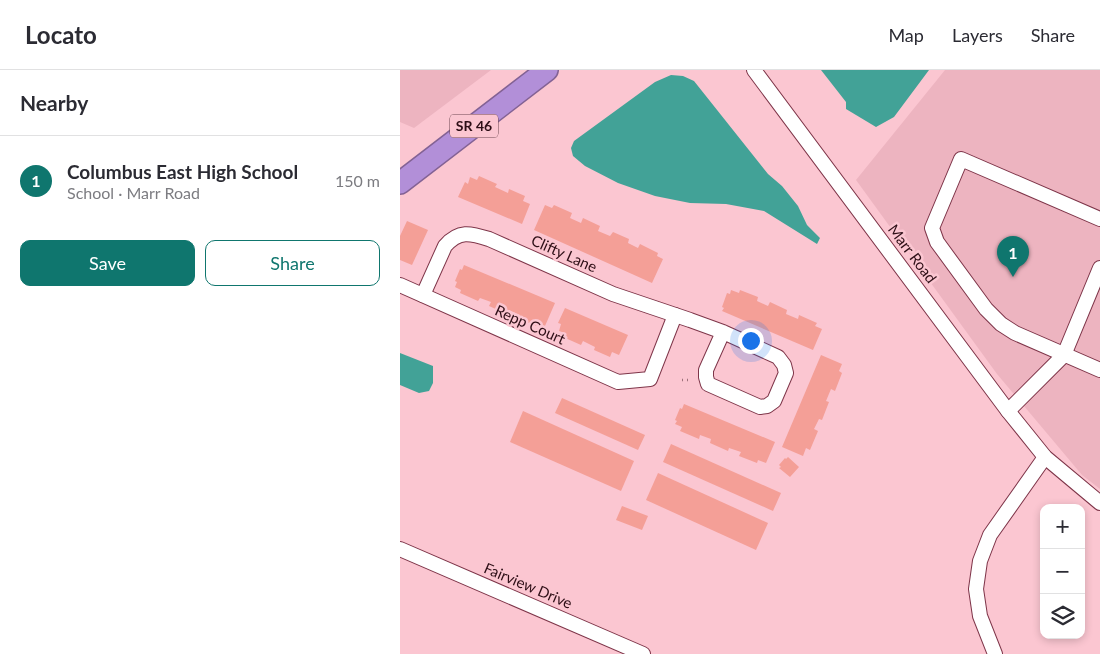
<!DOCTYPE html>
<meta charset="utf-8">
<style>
:root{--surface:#fff;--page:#f7f7f7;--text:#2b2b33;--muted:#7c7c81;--line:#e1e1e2;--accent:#0f766e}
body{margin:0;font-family:Lato,sans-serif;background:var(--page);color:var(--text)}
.controls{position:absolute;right:15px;bottom:15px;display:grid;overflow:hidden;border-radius:10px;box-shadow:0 2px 8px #0003}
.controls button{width:45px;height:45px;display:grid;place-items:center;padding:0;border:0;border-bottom:1px solid var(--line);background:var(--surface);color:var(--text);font:25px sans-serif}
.you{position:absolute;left:350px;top:270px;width:18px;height:18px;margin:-12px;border:4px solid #fff;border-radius:50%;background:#1a73e8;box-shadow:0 0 0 8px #1a73e833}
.badge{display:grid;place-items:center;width:32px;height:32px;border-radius:50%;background:var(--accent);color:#fff;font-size:16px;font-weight:700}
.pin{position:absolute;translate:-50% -41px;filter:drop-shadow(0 1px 2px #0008)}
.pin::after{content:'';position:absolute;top:26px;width:18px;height:15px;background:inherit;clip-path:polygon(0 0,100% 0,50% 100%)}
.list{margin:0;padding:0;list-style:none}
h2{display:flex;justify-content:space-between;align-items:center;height:65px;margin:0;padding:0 20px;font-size:21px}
h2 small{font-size:16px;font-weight:400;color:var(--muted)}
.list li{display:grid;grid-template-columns:32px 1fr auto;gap:15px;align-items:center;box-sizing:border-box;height:90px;padding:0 20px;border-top:1px solid var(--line)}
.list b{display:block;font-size:19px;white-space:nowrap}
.list p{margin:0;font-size:16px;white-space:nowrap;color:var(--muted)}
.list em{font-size:16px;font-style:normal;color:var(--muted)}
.actions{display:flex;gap:10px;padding:15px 20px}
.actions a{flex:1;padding:11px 0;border:1px solid var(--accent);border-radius:10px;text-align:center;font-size:18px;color:var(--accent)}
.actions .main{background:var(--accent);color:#fff}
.icon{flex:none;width:28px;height:28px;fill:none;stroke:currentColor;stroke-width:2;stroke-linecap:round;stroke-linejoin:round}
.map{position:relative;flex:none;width:700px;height:584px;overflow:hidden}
header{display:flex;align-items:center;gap:30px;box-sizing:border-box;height:70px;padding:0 25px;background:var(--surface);border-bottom:1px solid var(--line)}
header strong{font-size:24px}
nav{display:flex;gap:28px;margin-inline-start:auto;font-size:18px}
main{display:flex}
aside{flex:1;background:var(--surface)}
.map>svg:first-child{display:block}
.built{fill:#edb4c0}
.water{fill:#42a297}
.building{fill:#f49f97}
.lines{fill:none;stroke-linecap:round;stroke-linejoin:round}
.minor-casing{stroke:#7e3549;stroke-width:16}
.highway-casing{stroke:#836294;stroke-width:24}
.path{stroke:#9d727b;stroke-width:2.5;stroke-dasharray:1 4;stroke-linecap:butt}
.minor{stroke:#fff;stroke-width:14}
.highway{stroke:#b28fd8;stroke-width:21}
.labels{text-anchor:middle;stroke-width:5;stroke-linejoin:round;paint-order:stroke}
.shield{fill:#fbc6d1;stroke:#6b454e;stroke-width:1}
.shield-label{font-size:14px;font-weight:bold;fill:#2d0e16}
.street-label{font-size:15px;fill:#2d0e16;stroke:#fbc6d1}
</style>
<header>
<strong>Locato</strong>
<nav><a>Map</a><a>Layers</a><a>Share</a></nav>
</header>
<main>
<aside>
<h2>Nearby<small></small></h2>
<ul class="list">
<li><span class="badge">1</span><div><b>Columbus East High School</b><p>School · Marr Road</p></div><em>150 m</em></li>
</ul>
<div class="actions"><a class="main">Save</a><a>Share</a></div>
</aside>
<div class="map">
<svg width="700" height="584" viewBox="0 0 700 584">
<rect width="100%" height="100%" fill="#fbc6d1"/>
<!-- built -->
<g class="built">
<polygon points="0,0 91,0 14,58 0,52"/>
<polygon points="545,0 700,0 700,419 682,405 597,304 456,110"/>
</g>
<!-- water -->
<g class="water">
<polygon points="421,0 529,0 494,47 476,57 446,39 446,32"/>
<polygon points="271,5 283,6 294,11 368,104 382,116 398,136 407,155 420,168 417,174 364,141 326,134 290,133 255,126 218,113 185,96 173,86 171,78 174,71 255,12"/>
<polygon points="0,283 33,296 33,313 29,321 19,323 0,315"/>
</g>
<!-- building -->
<g class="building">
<polygon points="79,106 97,114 95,117 108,123 109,119 125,126 123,131 130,134 122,154 58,127 65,112 68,114 70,107 77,110"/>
<polygon points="145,135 152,138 154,135 172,143 170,148 181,153 183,148 200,156 198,161 210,166 213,162 229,169 228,173 238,178 240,174 258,183 257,186 263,189 252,213 134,160"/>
<polygon points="7,151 28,160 12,195 0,190 0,166"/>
<polygon points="64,195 155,233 145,256 138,253 136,256 119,249 120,245 109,240 107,244 89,236 91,232 80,228 78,231 60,223 61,220 55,217 57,212 55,211 60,199 62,200"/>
<polygon points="331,220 339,223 340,220 358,227 357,231 368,236 370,232 387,240 386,244 398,249 399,245 417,253 415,256 422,259 413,280 322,241 324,238 322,237 327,223 330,224"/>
<polygon points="165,238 228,265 219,285 212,282 210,287 194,280 195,277 183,271 181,275 163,267 165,263 159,261 161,254 158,253"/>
<polygon points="421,285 442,294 439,301 442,303 435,321 431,319 426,331 429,332 422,350 419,349 414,359 418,361 410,380 406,378 403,386 382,377"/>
<polygon points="162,328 245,365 238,380 155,343"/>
<polygon points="284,334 375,372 366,393 358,390 357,393 339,386 341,382 329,378 328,381 310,373 311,369 300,365 299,369 280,361 282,357 275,354 277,351 275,350 280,338 282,339"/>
<polygon points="123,341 234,391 221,421 110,372"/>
<polygon points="271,374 381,423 373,441 263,392"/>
<polygon points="388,387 399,397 390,407 379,398 381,397 379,395 385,388 386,389"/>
<polygon points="258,403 368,453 356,480 246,430"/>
<polygon points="222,436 248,446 242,460 216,450"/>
</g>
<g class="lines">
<!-- minor casing -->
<g class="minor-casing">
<g id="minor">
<polyline points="354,0 608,341 645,387 700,433"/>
<polyline points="700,149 561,89 532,158 537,172 586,239 601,254 615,263 700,300"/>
<polyline points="0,215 218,312 250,309 275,245"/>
<path d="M23 225 45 176C59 160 70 163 89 169L213 224 290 250 323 262 378 287 384 295 386 303 374 331 367 336 360 337 308 314 306 307V300L323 262"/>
<polyline points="608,341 664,285 700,198"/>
<polyline points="0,479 243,584"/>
<polyline points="595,584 580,546 576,519 580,491 590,465 645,387"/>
</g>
</g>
<!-- highway casing -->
<g class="highway-casing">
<polyline id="highway" points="0,113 147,0"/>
</g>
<!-- path -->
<polyline class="path" points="282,310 288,310"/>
<!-- minor -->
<use href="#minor" class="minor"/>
<!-- highway -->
<use href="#highway" class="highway"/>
</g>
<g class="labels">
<!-- shield labels -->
<rect class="shield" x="50" y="44.5" width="48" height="23" rx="4"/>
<g class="shield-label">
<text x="74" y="61">SR 46</text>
</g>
<!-- street labels -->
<g class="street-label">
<text transform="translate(164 184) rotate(24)" y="5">Clifty Lane</text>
<text transform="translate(512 184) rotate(53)" y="5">Marr Road</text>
<text transform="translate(130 255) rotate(24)" y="5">Repp Court</text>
<text transform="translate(128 516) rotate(23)" y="5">Fairview Drive</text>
</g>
</g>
</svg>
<div class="controls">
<button>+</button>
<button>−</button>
<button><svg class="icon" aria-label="layers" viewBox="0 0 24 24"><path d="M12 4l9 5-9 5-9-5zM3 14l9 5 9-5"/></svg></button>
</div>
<div class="you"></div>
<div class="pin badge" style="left:613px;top:207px">1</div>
</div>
</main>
